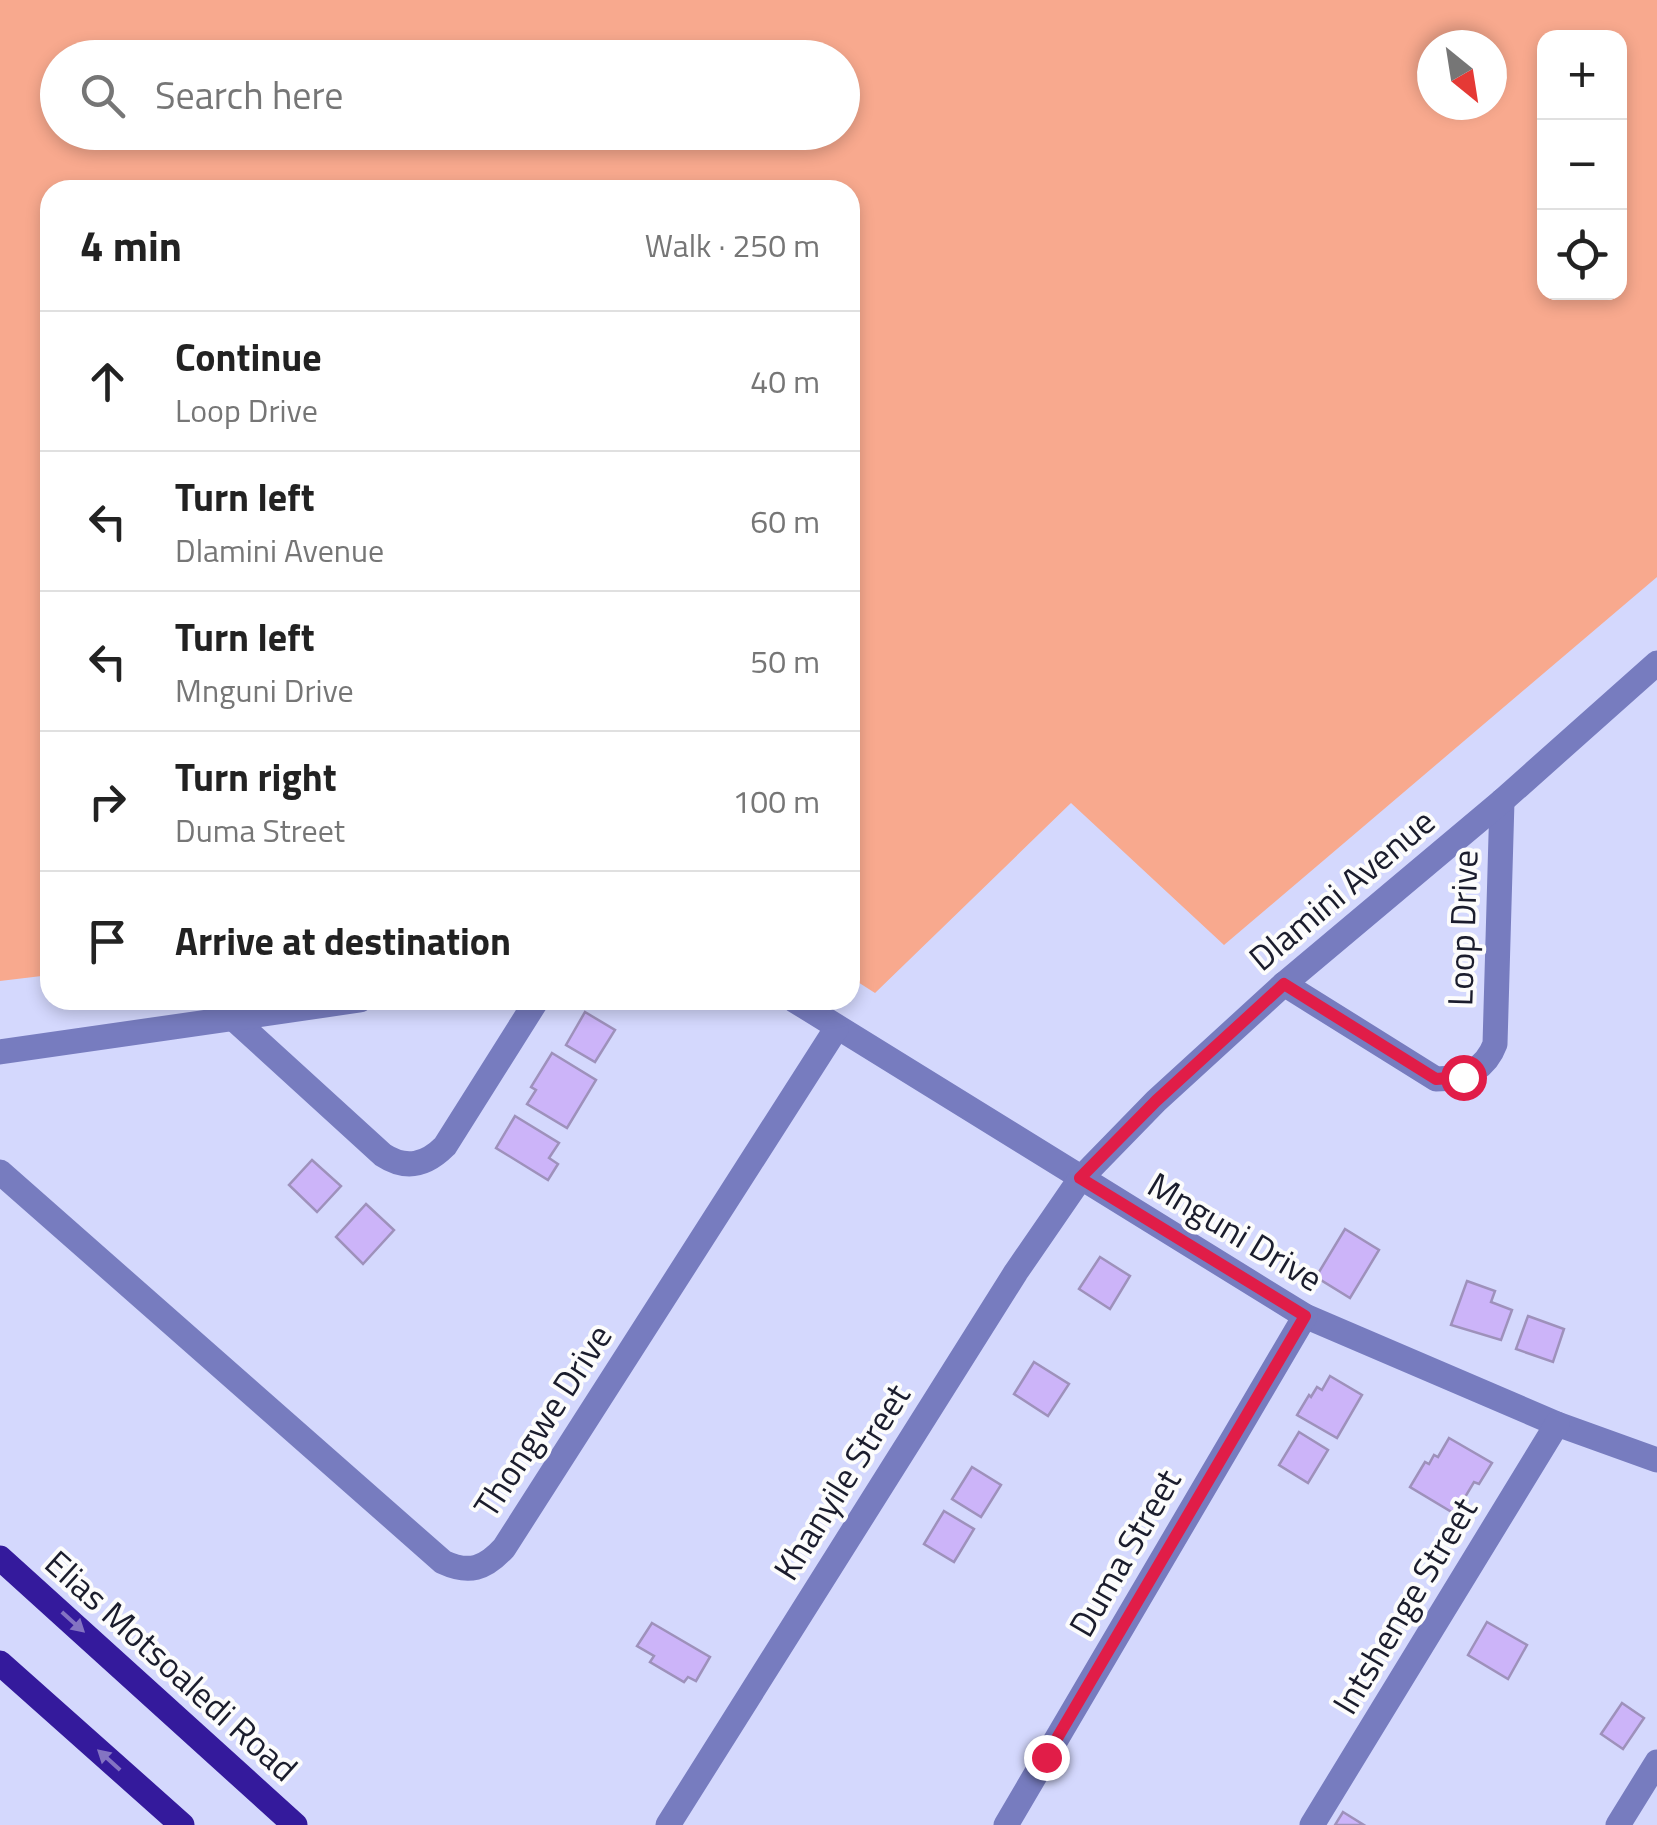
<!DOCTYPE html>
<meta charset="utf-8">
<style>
:root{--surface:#fff;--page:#f2f2f2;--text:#222;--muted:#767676;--line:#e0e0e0}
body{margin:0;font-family:"Titillium Web",sans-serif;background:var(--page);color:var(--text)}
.controls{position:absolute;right:30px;top:30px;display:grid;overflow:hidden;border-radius:20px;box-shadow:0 5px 15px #0003}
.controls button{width:90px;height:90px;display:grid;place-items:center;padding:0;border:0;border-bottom:2px solid var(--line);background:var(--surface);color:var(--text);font:50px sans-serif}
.compass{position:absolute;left:1417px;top:30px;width:90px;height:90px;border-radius:50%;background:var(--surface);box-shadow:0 5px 15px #0003;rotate:150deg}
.stop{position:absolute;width:30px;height:30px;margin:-22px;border:8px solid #e11d48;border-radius:50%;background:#fff}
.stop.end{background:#e11d48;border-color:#fff;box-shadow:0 2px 10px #0008}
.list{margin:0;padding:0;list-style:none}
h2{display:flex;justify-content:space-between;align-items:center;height:130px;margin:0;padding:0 40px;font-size:42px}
h2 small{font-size:32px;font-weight:400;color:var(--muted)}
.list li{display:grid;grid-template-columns:65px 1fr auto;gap:30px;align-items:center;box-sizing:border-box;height:140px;padding:0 40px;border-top:2px solid var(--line)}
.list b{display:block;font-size:38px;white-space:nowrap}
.list p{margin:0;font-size:32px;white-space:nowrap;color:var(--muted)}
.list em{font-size:32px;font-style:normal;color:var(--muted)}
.icon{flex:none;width:55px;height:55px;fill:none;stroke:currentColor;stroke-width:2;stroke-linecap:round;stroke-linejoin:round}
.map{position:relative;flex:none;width:1657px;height:1825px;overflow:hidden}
.search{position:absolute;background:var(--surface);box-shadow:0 5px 15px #0003;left:40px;top:40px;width:820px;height:110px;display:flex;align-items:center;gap:25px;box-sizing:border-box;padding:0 35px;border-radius:55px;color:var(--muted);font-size:38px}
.panel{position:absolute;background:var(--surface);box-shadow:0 5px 15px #0003;left:40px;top:180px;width:820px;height:830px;border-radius:30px}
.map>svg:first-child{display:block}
.green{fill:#f8a98e;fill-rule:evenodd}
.building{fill:#ccb4f9;stroke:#9e91bb;stroke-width:2.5}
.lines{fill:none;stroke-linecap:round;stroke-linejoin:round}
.minor{stroke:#777cbf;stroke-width:25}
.major{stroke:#341a9c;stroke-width:25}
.oneway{fill:#8474c2}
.route{stroke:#e11d48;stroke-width:12}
.labels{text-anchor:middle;stroke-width:8;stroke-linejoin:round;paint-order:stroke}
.street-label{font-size:35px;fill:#1b1d2d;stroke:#fcfcfc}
</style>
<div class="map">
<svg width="1657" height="1825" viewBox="0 0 1657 1825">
<rect width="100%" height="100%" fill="#d4d8fd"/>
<!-- green -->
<path class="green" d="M0 0H1657V577L1224 945 1071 803 875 993 850 977V190H50V975L0 981ZM1544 38H1620V292H1544ZM1432 45H1492V105H1432ZM58 58H842V132H58Z"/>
<!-- building -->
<g class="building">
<polygon points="585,1012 615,1030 595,1062 566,1045"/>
<polygon points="552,1053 596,1080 567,1128 527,1104 536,1090 531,1087"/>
<polygon points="515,1116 559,1143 549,1158 558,1164 548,1180 496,1148"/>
<polygon points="312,1160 341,1186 317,1212 289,1185"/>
<polygon points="366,1204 394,1230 363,1264 336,1237"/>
<polygon points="1345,1229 1379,1250 1350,1298 1316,1277"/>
<polygon points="1100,1257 1130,1276 1110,1309 1079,1289"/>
<polygon points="1467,1281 1495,1291 1491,1302 1512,1310 1501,1340 1451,1325"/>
<polygon points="1528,1316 1564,1329 1553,1362 1516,1349"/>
<polygon points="1034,1362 1069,1384 1048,1416 1014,1394"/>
<polygon points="1330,1376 1362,1395 1337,1438 1297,1415 1309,1395 1311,1397 1317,1387 1322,1390"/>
<polygon points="1299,1432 1328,1450 1308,1483 1279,1465"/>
<polygon points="1449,1438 1492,1463 1479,1484 1474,1482 1455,1514 1410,1487 1425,1462 1429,1464 1434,1455 1438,1457"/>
<polygon points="972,1467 1001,1485 981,1517 952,1499"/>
<polygon points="944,1511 974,1529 954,1562 924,1544"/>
<polygon points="1487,1622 1527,1645 1508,1679 1468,1655"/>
<polygon points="652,1623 710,1657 696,1681 688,1677 684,1682 650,1662 654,1656 637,1646"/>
<polygon points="1622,1703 1644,1718 1623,1749 1601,1734"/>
<polygon points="1343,1812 1364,1825 1335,1825"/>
</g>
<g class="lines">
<!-- minor -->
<g class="minor">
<path d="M1284 984 1436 1079C1462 1079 1485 1071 1495 1044L1502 801"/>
<polyline points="794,1000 1305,1316 1557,1424 1657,1460"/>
<path d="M235 1020 383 1155C406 1170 426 1165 445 1146L537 1000"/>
<polyline points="0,1052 360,1000"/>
<path d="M0 1172 443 1562C469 1574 485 1569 504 1548L836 1029"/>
<polyline points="668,1825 1016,1272 1080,1179 1156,1101 1284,984 1502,801 1657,663"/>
<polyline points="1006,1825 1305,1316"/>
<polyline points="1312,1825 1557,1424"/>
<polyline points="1618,1825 1657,1762"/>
</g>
<!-- major -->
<g class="major">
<polyline points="0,1558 295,1825"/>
<polyline points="0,1663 182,1825"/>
</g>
</g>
<!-- one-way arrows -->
<defs><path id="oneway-solid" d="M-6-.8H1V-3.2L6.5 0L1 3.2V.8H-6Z" transform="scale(2.5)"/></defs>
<g class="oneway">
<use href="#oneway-solid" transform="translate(73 1622) rotate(42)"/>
<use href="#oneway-solid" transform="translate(109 1760) rotate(-138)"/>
</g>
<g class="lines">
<!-- route -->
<polyline class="route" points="1046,1757 1305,1316 1080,1178 1156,1101 1284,984 1436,1079 1463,1077"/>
</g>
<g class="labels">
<!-- street labels -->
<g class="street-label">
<text transform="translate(1342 890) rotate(-40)" y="12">Dlamini Avenue</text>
<text transform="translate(1463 928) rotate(-88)" y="12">Loop Drive</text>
<text transform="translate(1235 1232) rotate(31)" y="12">Mnguni Drive</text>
<text transform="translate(543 1421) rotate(-57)" y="12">Thongwe Drive</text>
<text transform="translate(842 1482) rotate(-58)" y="12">Khanyile Street</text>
<text transform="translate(1125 1553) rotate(-60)" y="12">Duma Street</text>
<text transform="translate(1405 1606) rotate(-59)" y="12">Intshenge Street</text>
<text transform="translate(171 1666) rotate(42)" y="12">Elias Motsoaledi Road</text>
</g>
</g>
</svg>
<div class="controls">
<button>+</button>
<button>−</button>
<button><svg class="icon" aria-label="locate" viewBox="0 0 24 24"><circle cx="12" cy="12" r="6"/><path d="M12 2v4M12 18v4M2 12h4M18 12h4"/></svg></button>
</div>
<svg class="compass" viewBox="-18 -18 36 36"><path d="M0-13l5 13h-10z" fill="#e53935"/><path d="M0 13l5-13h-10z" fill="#767676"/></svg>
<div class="stop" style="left:1463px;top:1077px"></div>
<div class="stop end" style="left:1046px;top:1757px"></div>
<div class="search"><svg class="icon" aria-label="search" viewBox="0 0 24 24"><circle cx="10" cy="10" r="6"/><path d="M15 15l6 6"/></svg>Search here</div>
<section class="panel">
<h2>4 min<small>Walk · 250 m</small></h2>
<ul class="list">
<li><svg class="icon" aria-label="ahead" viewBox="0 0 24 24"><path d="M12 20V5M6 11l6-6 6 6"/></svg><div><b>Continue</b><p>Loop Drive</p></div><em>40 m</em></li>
<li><svg class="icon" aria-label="left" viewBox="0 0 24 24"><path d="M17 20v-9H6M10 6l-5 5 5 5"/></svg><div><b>Turn left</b><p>Dlamini Avenue</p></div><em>60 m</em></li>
<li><svg class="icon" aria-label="left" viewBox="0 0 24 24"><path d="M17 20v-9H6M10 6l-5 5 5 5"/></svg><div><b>Turn left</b><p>Mnguni Drive</p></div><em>50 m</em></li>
<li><svg class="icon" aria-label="right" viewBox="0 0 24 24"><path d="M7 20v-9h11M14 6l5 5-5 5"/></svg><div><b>Turn right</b><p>Duma Street</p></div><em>100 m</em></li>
<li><svg class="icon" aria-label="arrive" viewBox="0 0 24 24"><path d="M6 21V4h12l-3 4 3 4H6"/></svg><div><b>Arrive at destination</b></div></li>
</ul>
</section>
</div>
